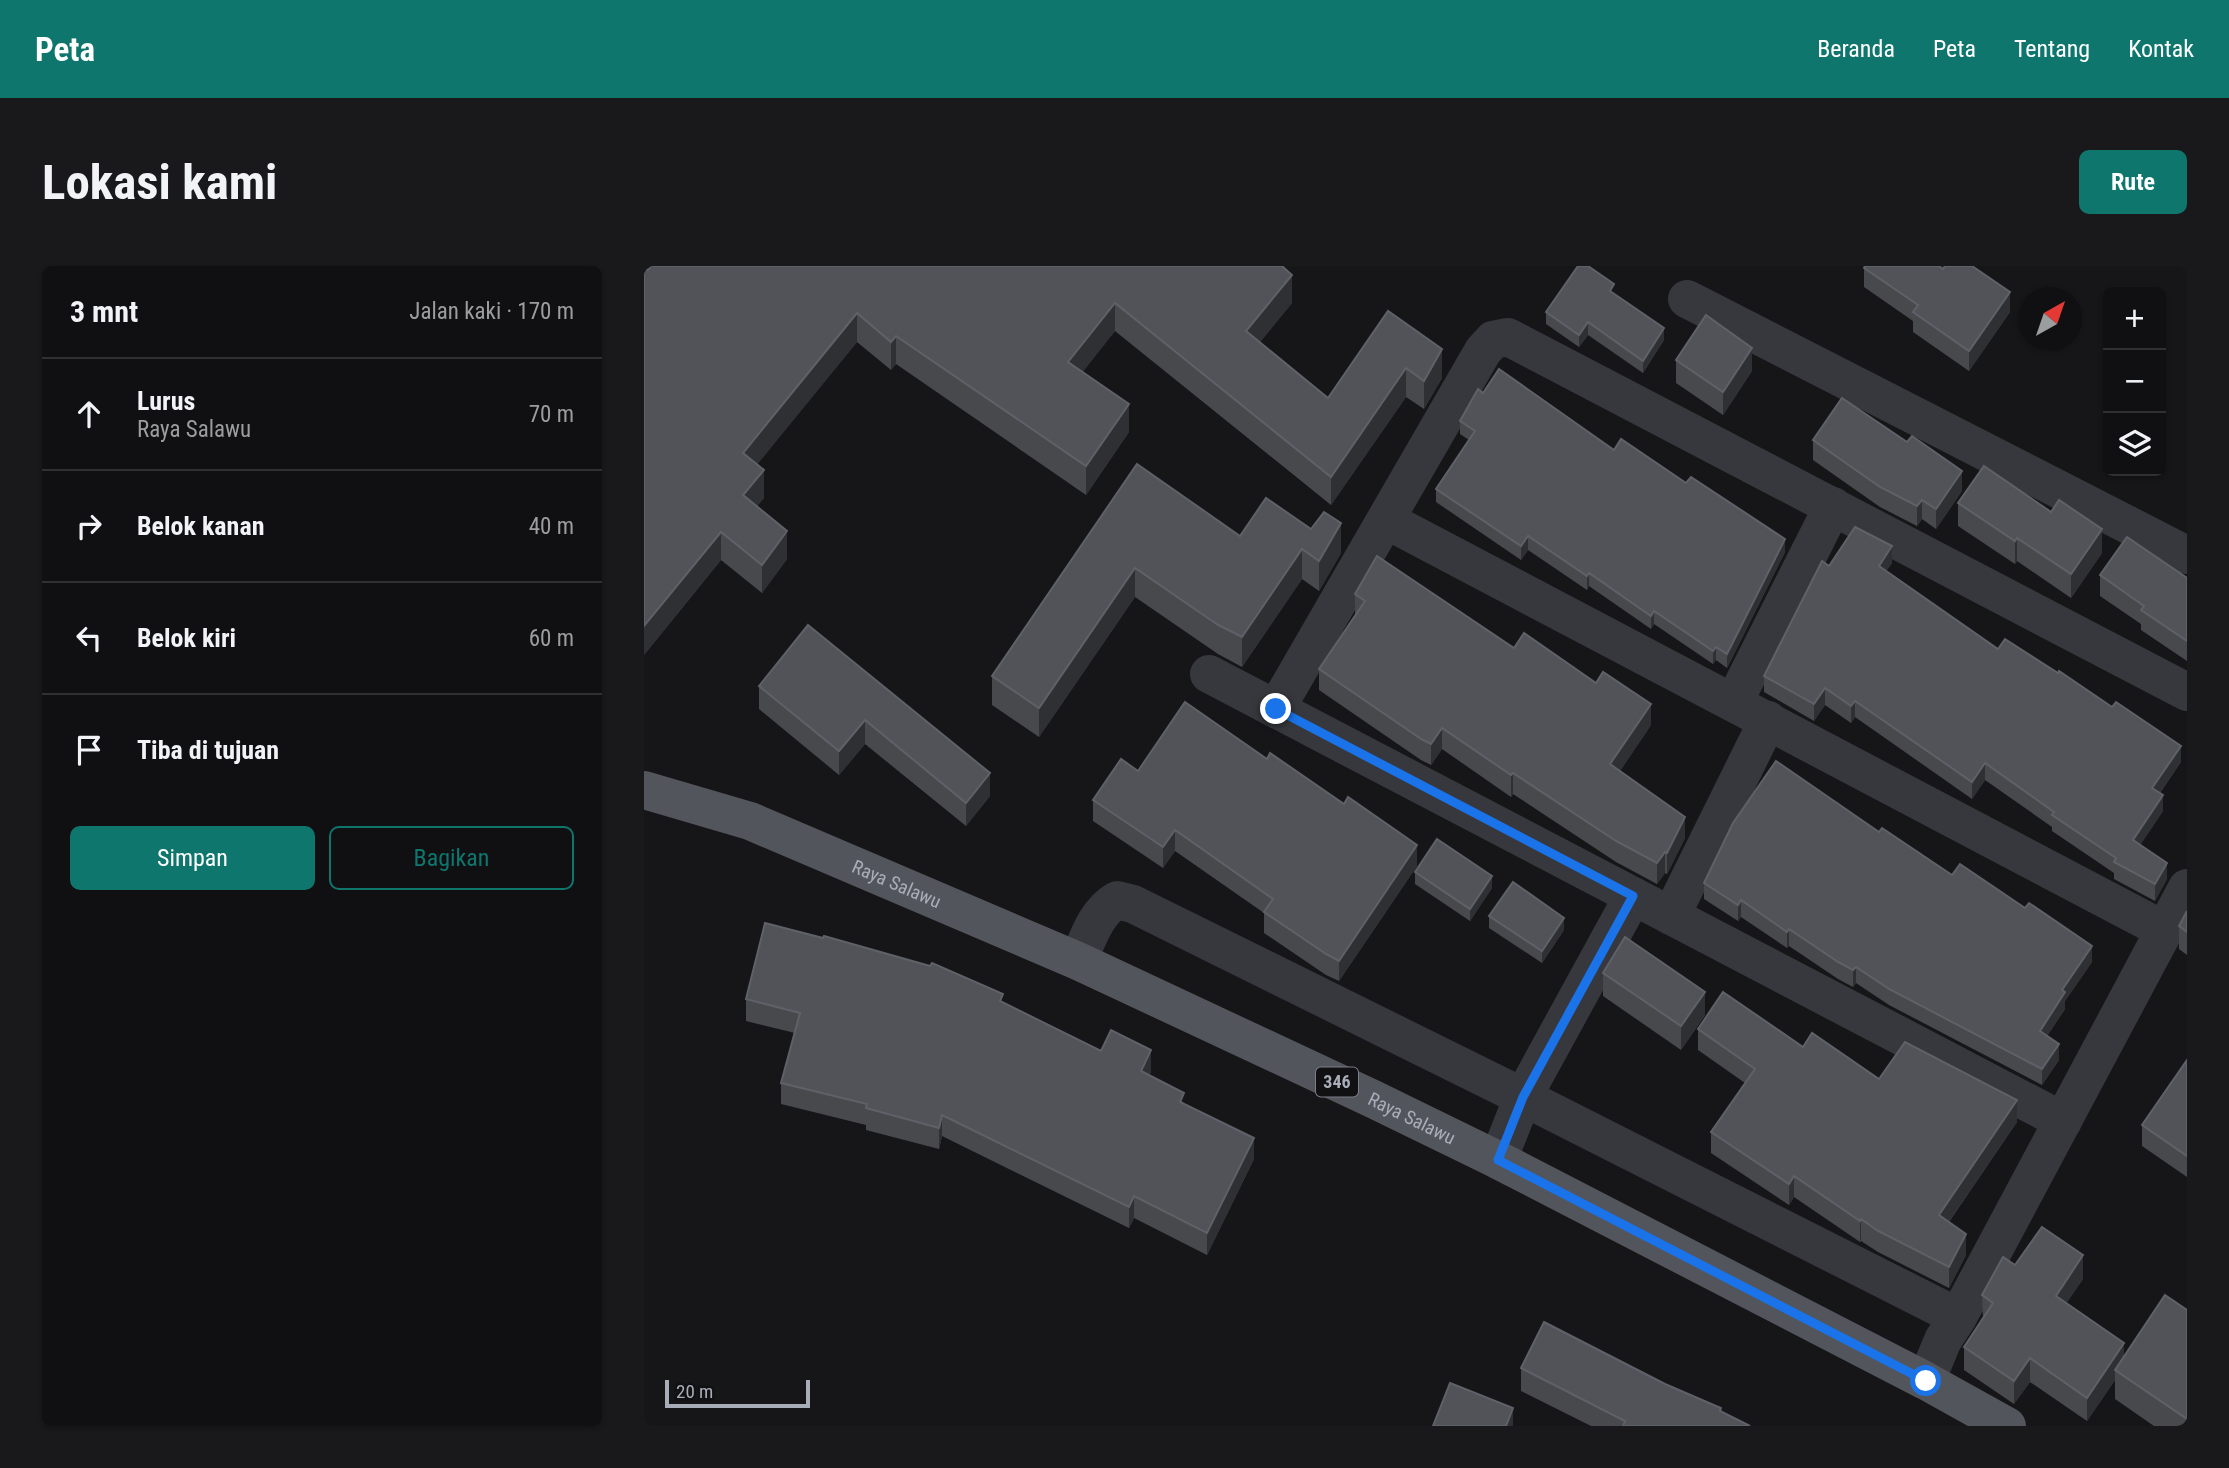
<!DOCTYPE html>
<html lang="id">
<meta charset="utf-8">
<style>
:root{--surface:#101012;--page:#19191b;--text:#f1f3f6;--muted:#9c9d9f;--line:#303032;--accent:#0f766e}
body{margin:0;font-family:"Roboto Condensed",sans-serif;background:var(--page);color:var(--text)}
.controls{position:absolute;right:21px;top:21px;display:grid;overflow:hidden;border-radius:10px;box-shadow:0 2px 5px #0004}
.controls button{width:63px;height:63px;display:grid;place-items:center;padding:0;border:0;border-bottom:2px solid var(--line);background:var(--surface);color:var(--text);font:35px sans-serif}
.compass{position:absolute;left:1375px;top:21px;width:63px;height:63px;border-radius:50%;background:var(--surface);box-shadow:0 2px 5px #0004;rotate:40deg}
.scale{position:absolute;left:21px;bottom:18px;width:145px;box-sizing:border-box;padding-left:7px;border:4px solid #a8adb8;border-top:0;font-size:19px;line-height:24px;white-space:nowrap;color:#a8adb8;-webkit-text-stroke:5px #111113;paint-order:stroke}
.stop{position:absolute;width:21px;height:21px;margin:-16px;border:5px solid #1a73e8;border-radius:50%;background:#fff}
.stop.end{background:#1a73e8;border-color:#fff;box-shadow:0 2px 7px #0008}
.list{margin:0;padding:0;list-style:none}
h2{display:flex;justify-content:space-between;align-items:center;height:91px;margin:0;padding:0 28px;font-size:30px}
h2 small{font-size:23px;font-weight:400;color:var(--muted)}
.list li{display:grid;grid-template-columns:46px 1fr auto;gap:21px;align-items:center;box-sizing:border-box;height:112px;padding:0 28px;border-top:2px solid var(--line)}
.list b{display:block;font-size:26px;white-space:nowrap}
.list p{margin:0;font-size:23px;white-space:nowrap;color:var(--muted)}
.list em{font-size:23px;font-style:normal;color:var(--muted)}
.actions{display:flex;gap:14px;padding:21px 28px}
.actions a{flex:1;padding:16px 0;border:2px solid var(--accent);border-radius:10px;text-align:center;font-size:24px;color:var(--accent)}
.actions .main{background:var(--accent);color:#fff}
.icon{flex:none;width:38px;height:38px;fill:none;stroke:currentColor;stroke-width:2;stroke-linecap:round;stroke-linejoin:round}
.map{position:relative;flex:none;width:1543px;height:1160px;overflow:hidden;border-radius:10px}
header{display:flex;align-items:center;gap:42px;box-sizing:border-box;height:98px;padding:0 35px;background:var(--accent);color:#fff}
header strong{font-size:33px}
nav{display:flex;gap:38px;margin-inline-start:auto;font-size:24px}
.intro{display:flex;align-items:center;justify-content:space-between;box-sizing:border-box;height:168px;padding:0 42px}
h1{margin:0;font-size:49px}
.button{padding:18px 32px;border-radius:10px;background:var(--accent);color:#fff;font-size:24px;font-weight:700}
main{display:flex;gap:42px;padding:0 42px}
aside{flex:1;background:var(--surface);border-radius:10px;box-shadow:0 2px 5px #0004}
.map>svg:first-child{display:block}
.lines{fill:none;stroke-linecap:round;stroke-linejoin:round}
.minor{stroke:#37383d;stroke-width:38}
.major{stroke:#53555c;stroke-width:38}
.wall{fill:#47494d}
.shaded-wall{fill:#2f3033}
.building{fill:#525359;stroke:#5f6168;stroke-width:2}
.route{stroke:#1a73e8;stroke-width:9}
.labels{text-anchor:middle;stroke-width:5;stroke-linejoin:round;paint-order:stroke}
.shield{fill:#111113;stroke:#7b7e86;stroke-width:2}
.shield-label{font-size:18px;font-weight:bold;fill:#a8adb8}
.street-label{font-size:19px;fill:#a8adb8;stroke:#111113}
</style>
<header>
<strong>Peta</strong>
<nav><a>Beranda</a><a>Peta</a><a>Tentang</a><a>Kontak</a></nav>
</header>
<div class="intro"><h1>Lokasi kami</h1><a class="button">Rute</a></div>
<main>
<aside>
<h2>3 mnt<small>Jalan kaki · 170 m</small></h2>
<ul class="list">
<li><svg class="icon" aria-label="ahead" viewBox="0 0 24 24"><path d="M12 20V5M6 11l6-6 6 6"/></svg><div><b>Lurus</b><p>Raya Salawu</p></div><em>70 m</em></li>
<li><svg class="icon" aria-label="right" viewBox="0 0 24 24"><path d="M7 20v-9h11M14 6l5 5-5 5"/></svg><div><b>Belok kanan</b></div><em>40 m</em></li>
<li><svg class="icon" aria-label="left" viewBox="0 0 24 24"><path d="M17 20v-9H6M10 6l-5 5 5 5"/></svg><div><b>Belok kiri</b></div><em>60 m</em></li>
<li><svg class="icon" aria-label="arrive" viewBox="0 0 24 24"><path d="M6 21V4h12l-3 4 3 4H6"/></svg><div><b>Tiba di tujuan</b></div></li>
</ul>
<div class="actions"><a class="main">Simpan</a><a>Bagikan</a></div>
</aside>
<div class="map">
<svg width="1543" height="1160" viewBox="0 0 1543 1160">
<rect width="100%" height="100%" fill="#161618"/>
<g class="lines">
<!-- minor -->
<g class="minor">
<polyline points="1043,33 1543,289"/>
<polyline points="742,254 1520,664"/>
<polyline points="565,408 1419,855"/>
<polyline points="1090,436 1189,240"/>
<polyline points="632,443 839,85 849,74 864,71 1543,426"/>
<polyline points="1027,650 1124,454"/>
<path d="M434 695C444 673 451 647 473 634L489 638 879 831 1314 1051"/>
<polyline points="854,894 879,831 989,630"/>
<polyline points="1282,1115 1299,1074 1314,1051 1543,622"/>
</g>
<!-- major -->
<path class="major" id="s1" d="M0 524 106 555 434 695 729 833 854 894 1282 1115 1363 1160"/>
</g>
<!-- wall -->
<g class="wall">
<polygon points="0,1 4,4 648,37 616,76 684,132 744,45 798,112 780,143 762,131 687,239 471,65 438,106 485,166 442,229 252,98 247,104 213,76 113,198 120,232 113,240 143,293 118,327 77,294 0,389"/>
<polygon points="1220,2 1299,3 1366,46 1325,105 1269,66 1269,55 1220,21"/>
<polygon points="970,28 1020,74 999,107 944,69 935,81 902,58 902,46"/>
<polygon points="1032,94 1108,105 1079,149 1032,117"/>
<polygon points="839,127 970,184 1141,286 1083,402 1072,394 1069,398 1010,358 1007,363 945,320 943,324 884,284 877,294 792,236 792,223 825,174 816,168 816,155"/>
<polygon points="1169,174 1318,225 1292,263 1278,253 1273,260 1236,241 1169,194"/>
<polygon points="493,198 596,270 697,287 675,325 658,313 598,401 574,388 491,331 395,471 348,439 348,410"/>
<polygon points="1314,237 1458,287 1427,332 1373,295 1371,298 1314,260"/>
<polygon points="1248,297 1242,305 1354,383 1537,496 1516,527 1519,545 1496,579 1523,613 1511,635 1470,613 1470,607 1408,565 1408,561 1341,514 1328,533 1211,451 1207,457 1181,439 1170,455 1120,426 1120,410 1185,300"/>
<polygon points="1456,309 1543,312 1543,395 1497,364 1497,358 1456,330"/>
<polygon points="711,328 870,382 1007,459 976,505 1041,572 1023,608 1021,607 1013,618 972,596 869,528 867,531 798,483 787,499 777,494 675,424 675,403 711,349"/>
<polygon points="164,359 346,530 322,560 221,478 195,509 115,443 115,420"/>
<polygon points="494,505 773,600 695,715 682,709 620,667 620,647 531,585 519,602 449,555 449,534"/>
<polygon points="1235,566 1308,609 1448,696 1421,735 1421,743 1403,770 1415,794 1398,819 1245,739 1212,717 1209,721 1194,713 1145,680 1143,682 1097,651 1094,655 1060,633 1060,617"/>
<polygon points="771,606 848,622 826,655 771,618"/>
<polygon points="1543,645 1543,689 1535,683 1535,660"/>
<polygon points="845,650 920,664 898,697 845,662"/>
<polygon points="959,707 1061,749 1037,784 959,730"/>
<polygon points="102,733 359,737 457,785 507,806 505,809 610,893 563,989 490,952 485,962 298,870 295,883 222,864 222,859 137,838 137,817 151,767 102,755"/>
<polygon points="1054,763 1159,781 1235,813 1373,856 1305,956 1322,989 1305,1022 1234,986 1217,975 1216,976 1150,931 1145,939 1067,887 1067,866 1101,817 1054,784"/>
<polygon points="1543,794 1543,911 1498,880 1498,859"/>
<polygon points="1371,999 1439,1013 1422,1037 1480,1089 1543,1044 1543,1160 1510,1160 1471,1133 1471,1114 1443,1155 1386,1116 1370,1138 1320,1104 1320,1081 1339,1053 1338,1029"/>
<polygon points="877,1102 1021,1118 1106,1160 947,1160 877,1125"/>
</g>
<!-- shaded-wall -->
<g class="shaded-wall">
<polygon points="648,9 648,37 602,93 602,65"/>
<polygon points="1366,26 1366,46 1325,105 1325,85"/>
<polygon points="471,37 471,65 424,125 424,96"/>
<polygon points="213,47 213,76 99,216 99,187"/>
<polygon points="944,56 944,69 935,81 935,69"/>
<polygon points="1020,62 1020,74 999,107 999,95"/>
<polygon points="252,70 252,98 247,104 247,76"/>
<polygon points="1108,82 1108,105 1079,149 1079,126"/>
<polygon points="798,83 798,112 780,143 780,115"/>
<polygon points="762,102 762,131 687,239 687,211"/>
<polygon points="485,138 485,166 442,229 442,200"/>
<polygon points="120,204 120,232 99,257 99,229"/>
<polygon points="1318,205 1318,225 1292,263 1292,243"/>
<polygon points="1278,234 1278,253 1273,260 1273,240"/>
<polygon points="697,257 697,287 675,325 675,295"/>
<polygon points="1458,263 1458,287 1427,332 1427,308"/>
<polygon points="143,265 143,293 118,327 118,299"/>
<polygon points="77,266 77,294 0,389 0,360"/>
<polygon points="884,270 884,284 877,294 877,280"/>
<polygon points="1373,272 1373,295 1371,298 1371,275"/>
<polygon points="1141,273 1141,286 1083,402 1083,388"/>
<polygon points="1248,280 1248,297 1235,316 1235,300"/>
<polygon points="658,283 658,313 598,401 598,371"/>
<polygon points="491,302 491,331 395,471 395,442"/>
<polygon points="945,307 945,320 943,324 943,310"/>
<polygon points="1010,345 1010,358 1007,363 1007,350"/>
<polygon points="1072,381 1072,394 1069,398 1069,385"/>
<polygon points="1181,422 1181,439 1170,455 1170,438"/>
<polygon points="1211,435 1211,451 1207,457 1207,440"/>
<polygon points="1007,438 1007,459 966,520 966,498"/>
<polygon points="221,454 221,478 195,509 195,485"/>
<polygon points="798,462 798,483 787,499 787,478"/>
<polygon points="1537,480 1537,496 1508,538 1508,522"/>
<polygon points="1341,497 1341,514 1328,533 1328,516"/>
<polygon points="346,507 346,530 322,560 322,537"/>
<polygon points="869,507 869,528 867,531 867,509"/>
<polygon points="1519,529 1519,545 1489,590 1489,574"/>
<polygon points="1041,551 1041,572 1023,608 1023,587"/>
<polygon points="531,564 531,585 519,602 519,581"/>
<polygon points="773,579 773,600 695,715 695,695"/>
<polygon points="1021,586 1021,607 1013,618 1013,597"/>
<polygon points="1523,597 1523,613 1511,635 1511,618"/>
<polygon points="848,610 848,622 826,655 826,643"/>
<polygon points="1097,634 1097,651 1094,655 1094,639"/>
<polygon points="920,652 920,664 898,697 898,685"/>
<polygon points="1145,663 1145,680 1143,682 1143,666"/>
<polygon points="1448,680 1448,696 1421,735 1421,743 1396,781 1396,765 1418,724"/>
<polygon points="1212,701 1212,717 1209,721 1209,704"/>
<polygon points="1061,726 1061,749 1037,784 1037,760"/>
<polygon points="1415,778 1415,794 1398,819 1398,803"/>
<polygon points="507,784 507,806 497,826 497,805"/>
<polygon points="1373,834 1373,856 1295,970 1295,949"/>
<polygon points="298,849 298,870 295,883 295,862"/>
<polygon points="610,872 610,893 563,989 563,967"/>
<polygon points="1150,910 1150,931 1145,939 1145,918"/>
<polygon points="490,930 490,952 485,962 485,941"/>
<polygon points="1217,953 1217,975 1216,976 1216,955"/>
<polygon points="1322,968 1322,989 1305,1022 1305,1001"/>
<polygon points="1439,989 1439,1013 1412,1053 1412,1030"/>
<polygon points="1480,1077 1480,1100 1471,1104 1471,1114 1443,1155 1443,1132"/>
<polygon points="1386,1092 1386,1116 1370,1138 1370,1115"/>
<polygon points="869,1142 869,1160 862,1160"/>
</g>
<!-- building -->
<g class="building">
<polygon points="7,0 638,0 648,9 602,65 684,132 744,45 798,83 780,115 762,102 687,211 471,37 424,96 485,138 442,200 252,70 247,76 213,47 99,187 120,204 99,229 143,265 118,299 77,266 0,360 0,1 4,4"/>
<polygon points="934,0 944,0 970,18 966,25 1020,62 999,95 944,56 935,69 902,46"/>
<polygon points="1221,0 1295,0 1299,3 1301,0 1328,0 1366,26 1325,85 1269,46 1274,39 1220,2"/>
<polygon points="1062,49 1108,82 1079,126 1032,94"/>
<polygon points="855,103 970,184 977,173 1042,217 1047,211 1141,273 1083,388 1072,381 1069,385 1010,345 1007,350 945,307 943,310 884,270 877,280 792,223 831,165 816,155 834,123 839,127"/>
<polygon points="1198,132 1263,176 1268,170 1318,205 1292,243 1278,234 1273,240 1236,221 1169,174"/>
<polygon points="493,198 596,270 622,232 667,263 680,246 697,257 675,295 658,283 598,371 574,359 491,302 395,442 348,410"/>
<polygon points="1340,200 1407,246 1415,234 1458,263 1427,308 1373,272 1371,275 1314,237"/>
<polygon points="1211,261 1248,280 1235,300 1354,383 1361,373 1414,407 1415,405 1468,441 1472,436 1537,480 1508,522 1519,529 1489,574 1523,597 1511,618 1470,596 1472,592 1408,549 1410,546 1341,497 1328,516 1211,435 1207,440 1181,422 1170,438 1120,410 1178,295 1185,300"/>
<polygon points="1483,271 1543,312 1543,375 1497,344 1500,340 1456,309"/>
<polygon points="733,290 870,382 880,367 952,417 959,406 1007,438 966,498 1041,551 1023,587 1021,586 1013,597 972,575 869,507 867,509 798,462 787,478 777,473 675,403 721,335 711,328"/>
<polygon points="164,359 346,507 322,537 221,454 195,485 115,420"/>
<polygon points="541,436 623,493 626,487 700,538 704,531 773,579 695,695 682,688 620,646 629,633 531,564 519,581 449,534 477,493 494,505"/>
<polygon points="1132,495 1235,566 1238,562 1308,609 1316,598 1381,642 1385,637 1448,680 1418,724 1421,726 1396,765 1415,778 1398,803 1245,723 1212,701 1209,704 1194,696 1145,663 1143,666 1097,634 1094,639 1060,617 1089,557"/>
<polygon points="793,573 848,610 826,643 771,606"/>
<polygon points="869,616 920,652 898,685 845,650"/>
<polygon points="1543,645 1543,666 1535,660"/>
<polygon points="121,657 179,672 180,670 286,700 288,697 359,728 356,735 457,785 467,764 507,784 497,805 540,827 536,836 610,872 563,967 490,930 485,941 298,849 295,862 222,842 223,838 137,817 156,747 102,733"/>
<polygon points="981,671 1061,726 1037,760 959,707"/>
<polygon points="1079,726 1159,781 1168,767 1235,813 1261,776 1373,834 1295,949 1322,968 1305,1001 1234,965 1217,953 1216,955 1150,910 1145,918 1067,866 1111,803 1054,763"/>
<polygon points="1543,794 1543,890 1498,859"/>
<polygon points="1398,961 1439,989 1412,1030 1480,1077 1443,1132 1386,1092 1370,1115 1320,1081 1349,1037 1338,1029 1359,991 1371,999"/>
<polygon points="1521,1029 1543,1044 1543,1153 1471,1104"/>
<polygon points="900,1056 1021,1118 1077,1142 1076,1145 1106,1160 979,1160 981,1155 877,1102"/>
<polygon points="806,1117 869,1142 862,1160 789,1160"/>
</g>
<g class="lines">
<!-- route -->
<polyline class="route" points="632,443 989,630 879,831 854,894 1282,1115"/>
</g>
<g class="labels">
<!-- shield labels -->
<rect class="shield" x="672" y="801.5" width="42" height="29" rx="5"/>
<g class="shield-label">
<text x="693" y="822">346</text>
</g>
<!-- street labels -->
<g class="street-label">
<text dy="7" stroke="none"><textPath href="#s1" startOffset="270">Raya Salawu</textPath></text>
<text dy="7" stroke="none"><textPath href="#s1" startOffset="836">Raya Salawu</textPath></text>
</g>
</g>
</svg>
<div class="controls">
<button>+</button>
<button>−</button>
<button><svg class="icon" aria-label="layers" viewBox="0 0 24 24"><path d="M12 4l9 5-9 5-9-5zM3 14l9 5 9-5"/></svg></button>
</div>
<svg class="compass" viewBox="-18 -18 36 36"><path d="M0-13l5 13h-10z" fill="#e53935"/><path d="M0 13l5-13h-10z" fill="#9c9d9f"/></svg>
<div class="scale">20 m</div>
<div class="stop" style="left:1282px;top:1115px"></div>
<div class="stop end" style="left:632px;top:443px"></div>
</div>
</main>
